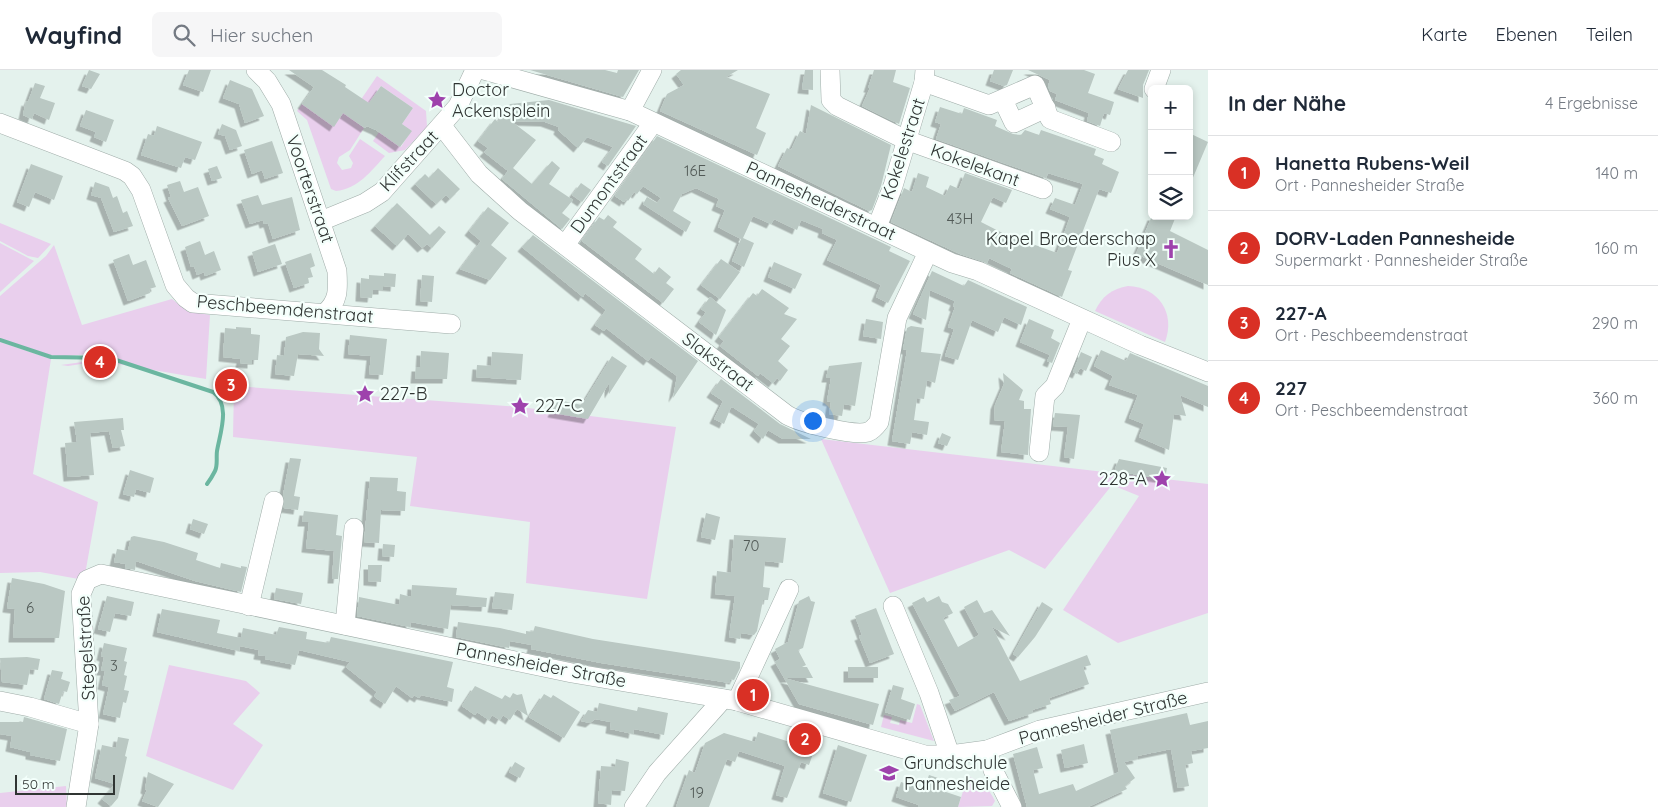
<!DOCTYPE html>
<html lang="de">
<meta charset="utf-8">
<style>
:root{--surface:#fff;--page:#f6f6f7;--text:#1f2937;--muted:#747a83;--line:#e0e1e3;--accent:#d93025}
body{margin:0;font-family:Quicksand,sans-serif;background:var(--page);color:var(--text)}
.controls{position:absolute;right:15px;top:15px;display:grid;overflow:hidden;border-radius:8px;box-shadow:0 2px 8px #0003}
.controls button{width:45px;height:45px;display:grid;place-items:center;padding:0;border:0;border-bottom:1px solid var(--line);background:var(--surface);color:var(--text);font:25px sans-serif}
.scale{position:absolute;left:15px;bottom:12px;width:100px;box-sizing:border-box;padding-left:5px;border:2px solid #303533;border-top:0;font-size:14px;line-height:18px;white-space:nowrap;color:#303533;-webkit-text-stroke:4px #f3fffb;paint-order:stroke}
.you{position:absolute;left:812px;top:350px;width:18px;height:18px;margin:-12px;border:4px solid #fff;border-radius:50%;background:#1a73e8;box-shadow:0 0 0 8px #1a73e833}
.badge{display:grid;place-items:center;width:32px;height:32px;border-radius:50%;background:var(--accent);color:#fff;font-size:16px;font-weight:700}
.pin{position:absolute;translate:-50% -50%;border:2px solid #fff;box-shadow:0 1px 5px #0006}
.list{margin:0;padding:0;list-style:none}
h2{display:flex;justify-content:space-between;align-items:center;height:65px;margin:0;padding:0 20px;font-size:21px}
h2 small{font-size:16px;font-weight:400;color:var(--muted)}
.list li{display:grid;grid-template-columns:32px 1fr auto;gap:15px;align-items:center;box-sizing:border-box;height:75px;padding:0 20px;border-top:1px solid var(--line)}
.list b{display:block;font-size:19px;white-space:nowrap}
.list p{margin:0;font-size:16px;white-space:nowrap;color:var(--muted)}
.list em{font-size:16px;font-style:normal;color:var(--muted)}
.icon{flex:none;width:28px;height:28px;fill:none;stroke:currentColor;stroke-width:2;stroke-linecap:round;stroke-linejoin:round}
.map{position:relative;flex:none;width:1208px;height:737px;overflow:hidden}
header{display:flex;align-items:center;gap:30px;box-sizing:border-box;height:70px;padding:0 25px;background:var(--surface);border-bottom:1px solid var(--line)}
header strong{font-size:24px}
nav{display:flex;gap:28px;margin-inline-start:auto;font-size:18px}
.search{width:350px;height:45px;background:var(--page);display:flex;align-items:center;gap:12px;box-sizing:border-box;padding:0 18px;border-radius:8px;color:var(--muted);font-size:19px}
main{display:flex}
aside{flex:1;background:var(--surface)}
.map>svg:first-child{display:block}
.green{fill:#e9cfed}
.lines{fill:none;stroke-linecap:round;stroke-linejoin:round}
.stream{stroke:#6bb6a0;stroke-width:4}
.building{fill:#bac8c3;filter:url(#shadow)}
.minor-casing{stroke:#9faca8;stroke-width:20}
.minor{stroke:#fff;stroke-width:19}
.labels{text-anchor:middle;stroke-width:4.5;stroke-linejoin:round;paint-order:stroke}
.number-label{font-size:15px;fill:#525a57}
.poi-label{font-size:18px;fill:#303533;stroke:#f3fffb;text-anchor:start}
.street-label{font-size:18px;fill:#303533;stroke:#f3fffb}
</style>
<header>
<strong>Wayfind</strong>
<div class="search"><svg class="icon" aria-label="search" viewBox="0 0 24 24"><circle cx="10" cy="10" r="6"/><path d="M15 15l6 6"/></svg>Hier suchen</div>
<nav><a>Karte</a><a>Ebenen</a><a>Teilen</a></nav>
</header>
<main>
<div class="map">
<svg width="1208" height="737" viewBox="0 0 1208 737">
<defs>
<filter id="shadow"><feDropShadow dx="-4.5" dy="4.5" stdDeviation="0" flood-color="#0004"/></filter>
</defs>
<rect width="100%" height="100%" fill="#e4f2ed"/>
<!-- green -->
<g class="green">
<polygon points="377,6 426,41 427,57 405,80 389,83 373,71 379,62 401,77 411,61 402,54 413,38 381,16 369,33 378,39 360,31"/>
<path d="M302 34 334 56 345 40 348 46 364 58 350 80 339 87 337 93 342 100 351 98 353 93 349 86 360 69 385 86C371 101 358 119 336 121L331 119 307 50 297 41Z"/>
<polygon points="0,153 51,174 38,188 28,186 0,171"/>
<polygon points="0,173 34,191 0,222"/>
<path d="M54 175 82 255 172 229 187 241 210 245 206 309 100 291 68 296 61 295 111 288C99 279 76 287 61 286 45 286 14 276 0 269V226L46 186Z"/>
<path d="M1128 216C1158 217 1176 243 1165 272L1095 241C1102 226 1112 219 1128 216Z"/>
<polygon points="0,272 51,289 33,404 98,432 84,510 40,502 0,503"/>
<polygon points="234,316 520,337 676,357 647,529 526,513 530,452 410,436 417,387 233,367"/>
<polygon points="821,369 1208,414 1208,543 1118,573 1063,540 1139,426 1112,415 1045,499 1009,480 890,523"/>
<polygon points="169,595 246,611 260,623 233,654 263,675 233,720 146,686"/>
<polygon points="917,634 920,635 934,671 881,657 884,645 892,647 890,653 899,655 900,650 912,653"/>
<path d="M968 706C981 712 989 718 995 731L992 736 958 737Z"/>
<polygon points="66,716 67,737 0,737 0,723"/>
</g>
<g class="lines">
<!-- stream -->
<path class="stream" d="M0 270 51 287 110 288 213 322C231 335 220 363 217 381 216 387 218 395 215 401 213 405 210 410 207 414"/>
</g>
<!-- building -->
<g class="building">
<polygon points="89,0 100,4 91,19 82,16"/>
<polygon points="189,0 211,0 203,22 183,15"/>
<polygon points="289,0 322,0 346,15 345,17 369,33 381,16 413,38 402,54 412,61 400,77 376,60 367,56 365,58 343,43 334,57 302,34 314,17"/>
<polygon points="530,0 605,0 617,3 618,0 639,0 623,27"/>
<polygon points="681,0 738,0 726,7 770,24 756,58 766,63 757,85 660,41 667,24 684,15 676,4"/>
<polygon points="805,0 813,0 813,20 802,19"/>
<polygon points="874,0 896,0 893,12 910,18 899,54 862,36 870,18 868,18"/>
<polygon points="994,0 1013,0 1007,15 1004,16 990,11"/>
<polygon points="1028,0 1084,0 1095,4 1088,23 1114,32 1110,45 1104,43 1100,56 1087,51 1089,43 1055,30 1057,24 1050,21 1048,16 1050,10"/>
<polygon points="1128,0 1149,0 1143,15 1143,28 1118,19"/>
<polygon points="230,10 252,19 264,46 245,53 239,34 223,28"/>
<polygon points="35,13 45,16 40,28 55,33 49,50 34,43 32,49 23,45 26,31 28,32"/>
<polygon points="549,30 636,56 608,96 602,92 613,77 587,67 578,78 558,60 559,57 545,52 511,51 536,70 513,98 532,114 552,91 560,98 549,114 573,130 562,143 570,149 562,159 502,109 508,101 484,82 488,78 478,71 495,49 498,52 510,34"/>
<polygon points="811,35 891,75 881,116 872,140 869,141 778,96 787,78 791,80 800,61 806,64"/>
<polygon points="940,37 962,44 964,38 997,50 995,56 1013,64 1021,65 1025,60 1039,65 1041,60 1096,79 1094,85 1104,89 1102,94 1119,102 1111,123 1099,119 1068,200 1072,201 1062,227 1010,203 1012,199 989,188 987,193 960,184 891,152 904,118 912,122 918,103 929,107 926,117 945,126 950,115 959,119 965,103 1012,120 1006,133 993,127 981,152 1026,175 1027,172 1057,183 1070,147 1050,139 1055,128 1075,135 1083,114 1048,103 1046,108 936,69 941,54 935,52"/>
<polygon points="86,40 114,50 106,72 94,67 96,62 80,56"/>
<polygon points="222,54 236,60 242,76 230,80 225,66 218,64"/>
<polygon points="157,56 202,72 195,90 185,87 181,98 141,85 148,64 154,66"/>
<polygon points="1189,63 1208,72 1189,117"/>
<polygon points="657,66 891,177 889,181 910,191 888,233 876,227 881,215 827,190 837,170 822,163 823,159 801,150 797,160 774,149 771,154 753,146 743,168 754,173 744,197 732,191 741,169 718,157 725,140 716,136 719,129 696,118 682,124 673,141 691,152 686,162 643,134 647,127 657,133 661,128 643,116 637,124 634,122 628,131 626,129 624,132 615,126"/>
<polygon points="272,71 283,103 265,109 262,100 252,104 244,80"/>
<polygon points="31,94 63,106 54,130 35,122 29,137 17,132"/>
<polygon points="217,96 222,108 212,111 208,99"/>
<polygon points="438,98 460,119 450,129 446,125 436,134 415,114 425,104 429,108"/>
<polygon points="180,111 184,122 198,117 209,146 182,156 168,128 171,127 167,115"/>
<polygon points="95,112 109,117 113,128 117,126 123,143 127,141 133,156 114,162 101,128 91,125"/>
<polygon points="581,113 591,120 582,132 572,125"/>
<polygon points="258,125 262,135 292,127 300,160 273,169 268,153 264,154 263,150 250,154 241,130"/>
<polygon points="397,133 430,165 439,156 446,162 432,178 427,174 422,178 408,164 397,176 375,156"/>
<polygon points="488,137 509,153 491,175 507,188 490,210 460,199 481,171 469,161"/>
<polygon points="608,145 617,152 613,157 642,179 635,189 654,204 659,197 671,207 666,213 674,219 663,233 582,171 599,147 604,150"/>
<polygon points="1152,146 1176,146 1170,161 1208,180 1208,215 1136,184"/>
<polygon points="533,165 698,291 673,328 677,306 651,287 648,291 606,258 604,261 595,255 606,240 585,223 583,227 522,177"/>
<polygon points="200,171 205,185 214,181 221,200 205,206 204,202 197,205 194,196 191,197 185,177"/>
<polygon points="275,174 282,194 258,202 252,182"/>
<polygon points="311,183 315,196 310,198 313,207 308,208 309,213 294,218 285,192"/>
<polygon points="129,184 133,195 146,190 156,217 149,219 150,223 128,231 113,190"/>
<polygon points="721,189 740,202 720,229 701,215"/>
<polygon points="774,192 802,204 795,219 768,207"/>
<polygon points="932,201 964,216 968,210 1027,237 1021,255 1004,247 998,262 972,250 958,290 945,286 954,259 948,257 955,237 953,236 955,231 930,220 926,250 913,244"/>
<polygon points="384,203 396,204 395,217 383,216 383,220 373,220 372,228 360,227 361,208 369,209 369,205 384,206"/>
<polygon points="422,205 434,206 432,232 420,231"/>
<polygon points="762,219 789,238 784,244 797,249 781,269 790,276 778,291 788,300 780,311 777,308 773,313 760,303 758,306 720,276 724,271 719,267 753,223 757,226"/>
<polygon points="710,227 726,240 716,265 699,252 706,242 701,239"/>
<polygon points="866,249 883,252 881,269 863,266"/>
<polygon points="1029,249 1054,260 1051,268 1060,273 1052,293 1047,291 1050,285 1020,272"/>
<polygon points="911,256 924,258 921,282 941,284 935,313 927,310 924,329 917,328 914,350 929,352 927,365 912,362 910,374 892,371 907,280 903,279 907,258"/>
<polygon points="236,257 251,258 251,264 260,265 258,290 252,290 252,294 240,293 241,289 223,287 225,258 236,259"/>
<polygon points="303,262 320,263 319,279 324,286 298,284 294,306 275,304 277,285 284,286 286,267"/>
<polygon points="350,265 387,269 383,305 369,304 371,286 348,284"/>
<polygon points="1101,280 1126,291 1130,283 1208,316 1208,337 1180,325 1186,346 1174,344 1169,380 1139,367 1144,354 1129,348 1138,325 1109,315 1113,306 1094,296"/>
<polygon points="421,281 449,283 447,309 415,309 416,297 420,297"/>
<polygon points="492,282 523,284 521,310 476,307 477,295 491,296"/>
<polygon points="1081,282 1092,287 1086,301 1080,298 1077,304 1073,302"/>
<polygon points="612,286 627,296 609,324 609,313 588,349 552,343 558,330 582,335"/>
<polygon points="862,292 855,336 844,334 842,346 829,344 831,332 827,331 831,308 826,308 829,296"/>
<polygon points="1003,303 1023,320 1019,330 1024,331 1024,339 1031,339 1028,385 1001,382 1005,351 994,350 995,335 1004,314"/>
<polygon points="721,309 780,354 811,369 783,369 768,360 763,369 754,361 759,354 734,338 731,337 724,354 714,349 723,331 711,323"/>
<polygon points="1055,343 1080,345 1074,389 1064,387 1068,357 1053,356"/>
<polygon points="123,348 124,360 121,360 125,376 113,378 109,361 90,363 94,405 68,407 65,373 77,372 74,352"/>
<polygon points="942,363 951,367 947,376 938,373"/>
<polygon points="290,388 301,389 294,426 300,427 298,440 284,438 283,425"/>
<polygon points="1119,389 1167,398 1165,409 1120,402 1115,399"/>
<polygon points="130,400 154,408 150,423 136,419 134,427 123,424"/>
<polygon points="370,407 398,408 397,421 406,422 405,441 381,440 379,473 364,472"/>
<polygon points="304,441 338,445 336,465 342,466 338,509 332,509 334,481 306,478 309,452 302,452"/>
<polygon points="706,443 720,447 715,470 701,467"/>
<polygon points="193,449 208,454 204,464 190,459"/>
<polygon points="734,465 786,468 783,493 765,491 763,517 770,518 768,530 763,530 757,561 754,565 741,563 740,569 729,567 735,526 715,524 717,501 731,503"/>
<polygon points="134,466 164,472 198,483 196,490 220,498 221,493 241,498 241,496 247,497 241,522 195,511 136,491 135,500 125,498 126,494 114,492 117,479 128,481 131,467"/>
<polygon points="383,474 395,475 394,487 382,486"/>
<polygon points="368,495 382,495 381,512 368,511"/>
<polygon points="12,508 44,514 65,521 59,568 13,568 15,539 7,538"/>
<polygon points="412,515 457,518 456,525 487,528 486,537 451,535 448,559 411,552 410,557 357,546 359,527 399,535 400,524 411,527"/>
<polygon points="276,518 303,523 301,534 274,529"/>
<polygon points="495,522 514,524 512,540 492,538"/>
<polygon points="107,526 134,532 131,546 115,543 110,562 98,559"/>
<polygon points="809,526 811,531 815,532 803,578 798,580 806,595 802,597 807,597 813,608 784,608 879,634 873,655 799,634 775,592 780,589 775,579 788,572 799,531"/>
<polygon points="939,526 942,532 948,534 953,543 943,548 958,577 979,565 964,537 977,530 984,543 992,540 1010,566 992,557 1020,611 1087,585 1091,595 1083,597 1089,614 1049,628 1051,634 1032,640 1033,643 1009,651 994,622 955,641 949,630 960,626 912,533 924,527 927,532"/>
<polygon points="1042,532 1053,539 1035,567 1018,587 1013,584"/>
<polygon points="876,538 894,584 870,593 859,566 862,565 855,546"/>
<polygon points="162,539 220,550 217,563 241,568 243,558 276,565 279,557 307,562 306,569 329,573 331,567 453,592 447,617 454,619 452,632 421,625 419,628 414,625 412,628 396,616 385,634 376,628 374,626 377,622 346,597 350,592 299,580 295,595 265,589 265,586 258,585 259,580 240,576 239,581 157,562"/>
<polygon points="458,552 500,558 526,564 526,561 533,562 535,556 593,569 740,592 740,598 734,610 730,609 730,613 601,593 531,579 532,575 510,571 509,578 456,567"/>
<polygon points="104,573 127,578 124,591 127,592 124,605 127,606 124,620 129,621 126,633 123,632 120,648 103,644 109,617 102,615 105,601 101,601 104,587 101,586"/>
<polygon points="27,587 40,589 38,600 30,599 27,615 2,612 0,588"/>
<rect x="848" y="597" width="30" height="11"/>
<polygon points="52,600 63,602 61,609 70,612 67,622 63,621 59,634 44,629"/>
<polygon points="893,615 904,618 901,629 915,634 910,650 885,642"/>
<polygon points="475,616 502,629 505,625 510,628 513,623 517,625 522,624 528,646 517,639 510,650 503,645 500,650 492,645 489,650 477,642 475,645 462,636"/>
<polygon points="544,624 551,628 553,625 580,642 564,668 529,647"/>
<polygon points="599,633 637,641 638,637 668,643 664,665 634,659 633,664 610,659 611,652 595,649 590,653 581,651 588,640 597,642"/>
<polygon points="1187,643 1190,655 1208,651 1208,678 1191,681 1193,693 1185,695 1189,716 1178,718 1171,679 1137,686 1138,689 1124,692 1135,708 1125,716 1127,719 1088,737 1027,737 1013,684 1037,677 1043,698 1033,700 1039,724 1073,714 1076,721 1119,702 1110,660"/>
<polygon points="24,647 67,659 60,691 30,685 30,682 10,677 12,666 0,664 0,652 23,652"/>
<polygon points="797,661 818,669 809,695 801,692 787,728 776,725 785,696 739,681 735,692 727,689 709,737 676,737 689,700 695,703 705,673 724,663 755,672 758,662 793,673"/>
<polygon points="118,667 129,669 125,686 127,687 118,728 111,736 102,729 115,714 95,708 102,675 116,678"/>
<polygon points="1084,674 1088,693 1065,698 1061,680"/>
<polygon points="838,675 867,685 851,732 823,723"/>
<polygon points="616,689 629,692 625,721 612,720 611,735 598,733 601,696 615,697"/>
<polygon points="515,692 525,698 520,708 509,702"/>
<polygon points="148,702 174,714 158,737 142,731 147,720 145,719"/>
<polygon points="929,705 944,710 940,720 961,727 958,737 918,737 919,735 896,727 901,712 924,719"/>
</g>
<g class="lines">
<!-- minor casing -->
<g class="minor-casing">
<g id="minor">
<path d="M256 0 267 11 281 34 337 201C338 219 339 231 325 243"/>
<polyline points="484,0 630,41 952,193 978,201 1140,275 1208,302"/>
<polyline points="830,0 831,30 837,36 906,70 1043,119"/>
<polyline points="924,12 989,35 1035,15 1050,49 1111,72"/>
<polyline points="1154,19 1161,0"/>
<polyline points="1003,30 1014,53 1046,38"/>
<polyline points="630,41 652,0"/>
<polyline points="0,53 125,101 132,106 141,120 175,215 186,228 193,233 451,254"/>
<path d="M442 56 479 104 520 141 787 345C801 353 853 366 868 362 873 360 876 356 879 352L897 248 928 182"/>
<polyline points="321,151 365,133 382,122 458,36 475,0"/>
<polyline points="877,157 893,116 924,12 925,0"/>
<polyline points="565,175 653,53"/>
<polyline points="1039,382 1045,326 1055,316 1082,249"/>
<polyline points="249,536 274,431"/>
<polyline points="893,536 929,623 950,685"/>
<polyline points="345,555 354,458"/>
<polyline points="0,631 30,637 89,654"/>
<polyline points="737,631 789,519"/>
<polyline points="987,680 993,700 1012,737"/>
<polyline points="76,737 89,654 81,524 87,510 101,504 572,603 737,631 925,685 950,685 987,680 1040,660 1208,622"/>
<polyline points="634,737 657,703 723,629"/>
</g>
</g>
<!-- minor -->
<use href="#minor" class="minor"/>
</g>
<!-- icons -->
<defs>
<g id="sight-bare" transform="scale(1.5)"><path d="M0-6L1.8-2.2L6-1.7L2.9 1.2L3.7 5.4L0 3.3L-3.7 5.4L-2.9 1.2L-6-1.7L-1.8-2.2Z" fill="#9e42ac" stroke="#f3fffb" stroke-width="2.5" paint-order="stroke"/></g>
<g id="church-bare" transform="scale(1.5)"><path d="M-1.2-6h2.4v3.5h3.3v2.4h-3.3V6h-2.4V-.1h-3.3v-2.4h3.3Z" fill="#9e42ac" stroke="#f3fffb" stroke-width="2.5" paint-order="stroke"/></g>
<g id="school-bare" transform="scale(1.5)"><path d="M0-5L7-2L0 1L-7-2ZM-4 1L0 2.5L4 1V4Q0 6-4 4Z" fill="#9e42ac" stroke="#f3fffb" stroke-width="2.5" paint-order="stroke"/></g>
</defs>
<g fill-rule="evenodd">
<use href="#sight-bare" x="437" y="30"/>
<use href="#church-bare" x="1171" y="179"/>
<use href="#sight-bare" x="365" y="324"/>
<use href="#sight-bare" x="520" y="336"/>
<use href="#sight-bare" x="1162" y="409"/>
<use href="#school-bare" x="889" y="703"/>
</g>
<g class="labels">
<!-- number labels -->
<g class="number-label">
<text x="695" y="106">16E</text>
<text x="960" y="154">43H</text>
<text x="751" y="481">70</text>
<text x="30" y="543">6</text>
<text x="114" y="601">3</text>
<text x="697" y="728">19</text>
</g>
<!-- poi labels -->
<g class="poi-label">
<text x="452" y="26">Doctor<tspan x="452" dy="21">Ackensplein</tspan></text>
<text x="1156" y="175" text-anchor="end">Kapel Broederschap<tspan x="1156" dy="21">Pius X</tspan></text>
<text x="380" y="330">227-B</text>
<text x="535" y="342">227-C</text>
<text x="1147" y="415" text-anchor="end">228-A</text>
<text x="904" y="699">Grundschule<tspan x="904" dy="21">Pannesheide</tspan></text>
</g>
<!-- street labels -->
<g class="street-label">
<text transform="translate(903 79) rotate(-72)" y="6">Kokelestraat</text>
<text transform="translate(409 91) rotate(-47)" y="6">Klifstraat</text>
<text transform="translate(975 95) rotate(20)" y="6">Kokelekant</text>
<text transform="translate(609 114) rotate(-54)" y="6">Dumontstraat</text>
<text transform="translate(310 119) rotate(71)" y="6">Voorterstraat</text>
<text transform="translate(821 131) rotate(25)" y="6">Pannesheiderstraat</text>
<text transform="translate(285 239) rotate(5)" y="6">Peschbeemdenstraat</text>
<text transform="translate(718 292) rotate(37)" y="6">Slakstraat</text>
<text transform="translate(86 578) rotate(-93)" y="6">Stegelstraße</text>
<text transform="translate(541 595) rotate(11)" y="6">Pannesheider Straße</text>
<text transform="translate(1103 648) rotate(-14)" y="6">Pannesheider Straße</text>
</g>
</g>
</svg>
<div class="controls">
<button>+</button>
<button>−</button>
<button><svg class="icon" aria-label="layers" viewBox="0 0 24 24"><path d="M12 4l9 5-9 5-9-5zM3 14l9 5 9-5"/></svg></button>
</div>
<div class="scale">50 m</div>
<div class="you"></div>
<div class="pin badge" style="left:753px;top:625px">1</div>
<div class="pin badge" style="left:805px;top:669px">2</div>
<div class="pin badge" style="left:231px;top:315px">3</div>
<div class="pin badge" style="left:100px;top:292px">4</div>
</div>
<aside>
<h2>In der Nähe<small>4 Ergebnisse</small></h2>
<ul class="list">
<li><span class="badge">1</span><div><b>Hanetta Rubens-Weil</b><p>Ort · Pannesheider Straße</p></div><em>140 m</em></li>
<li><span class="badge">2</span><div><b>DORV-Laden Pannesheide</b><p>Supermarkt · Pannesheider Straße</p></div><em>160 m</em></li>
<li><span class="badge">3</span><div><b>227-A</b><p>Ort · Peschbeemdenstraat</p></div><em>290 m</em></li>
<li><span class="badge">4</span><div><b>227</b><p>Ort · Peschbeemdenstraat</p></div><em>360 m</em></li>
</ul>
</aside>
</main>
